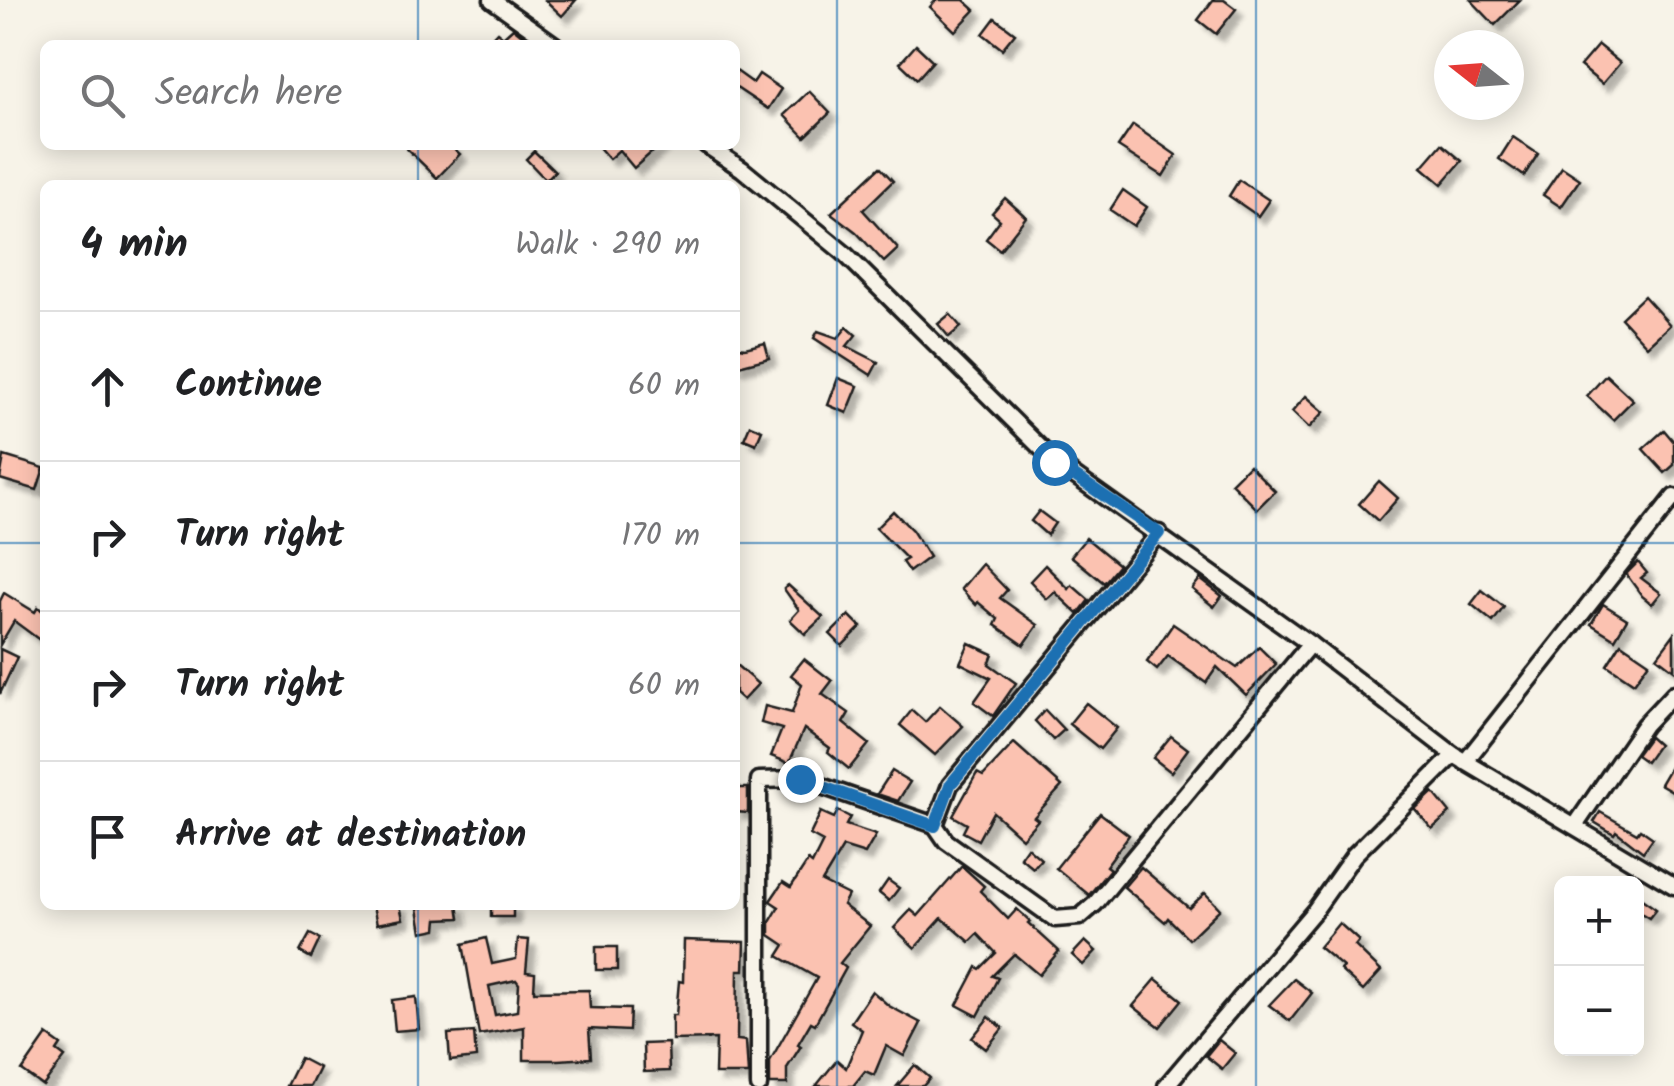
<!DOCTYPE html>
<meta charset="utf-8">
<style>
:root{--surface:#fff;--page:#f6f6f6;--text:#202124;--muted:#757577;--line:#e0e0e0}
body{margin:0;font-family:Kalam,sans-serif;background:var(--page);color:var(--text)}
.controls{position:absolute;right:30px;bottom:30px;display:grid;overflow:hidden;border-radius:15px;box-shadow:0 5px 25px #0003}
.controls button{width:90px;height:90px;display:grid;place-items:center;padding:0;border:0;border-bottom:2px solid var(--line);background:var(--surface);color:var(--text);font:50px sans-serif}
.compass{position:absolute;left:1434px;top:30px;width:90px;height:90px;border-radius:50%;background:var(--surface);box-shadow:0 5px 25px #0003;rotate:287deg}
.stop{position:absolute;width:30px;height:30px;margin:-22px;border:8px solid #1f6fb2;border-radius:50%;background:#fff}
.stop.end{background:#1f6fb2;border-color:#fff;box-shadow:0 2px 10px #0008}
.list{margin:0;padding:0;list-style:none}
h2{display:flex;justify-content:space-between;align-items:center;height:130px;margin:0;padding:0 40px;font-size:42px}
h2 small{font-size:32px;font-weight:400;color:var(--muted)}
.list li{display:grid;grid-template-columns:65px 1fr auto;gap:30px;align-items:center;box-sizing:border-box;height:150px;padding:0 40px;border-top:2px solid var(--line)}
.list b{display:block;font-size:38px;white-space:nowrap}
.list em{font-size:32px;font-style:normal;color:var(--muted)}
.icon{flex:none;width:55px;height:55px;fill:none;stroke:currentColor;stroke-width:2;stroke-linecap:round;stroke-linejoin:round}
.map{position:relative;flex:none;width:1674px;height:1086px;overflow:hidden}
.search{position:absolute;background:var(--surface);box-shadow:0 5px 25px #0003;left:40px;top:40px;width:700px;height:110px;display:flex;align-items:center;gap:25px;box-sizing:border-box;padding:0 35px;border-radius:15px;color:var(--muted);font-size:38px}
.panel{position:absolute;background:var(--surface);box-shadow:0 5px 25px #0003;left:40px;top:180px;width:700px;height:730px;border-radius:15px}
.map>svg:first-child{display:block}
.building{fill:#fbc2b1;stroke:#1c1c1c;stroke-width:2.5;fill-rule:evenodd;filter:url(#shadow)}
.lines{fill:none;stroke-linecap:round;stroke-linejoin:round}
.minor-casing{stroke:#1c1c1c;stroke-width:21}
.minor{stroke:#f7f3e8;stroke-width:14}
.route{stroke:#1f6fb2;stroke-width:12}
.grid{fill:none;stroke:#1f6fb2;stroke-width:2.5;stroke-opacity:0.55}
</style>
<div class="map">
<svg width="1674" height="1086" viewBox="0 0 1674 1086">
<defs>
<filter id="shadow"><feDropShadow dx="7" dy="7" stdDeviation="2.5" flood-color="#0004"/></filter>
</defs>
<rect width="100%" height="100%" fill="#f7f3e8"/>
<filter id="ink" filterUnits="userSpaceOnUse"><feTurbulence type="fractalNoise" baseFrequency=".01" numOctaves="2"/><feDisplacementMap in="SourceGraphic" scale="20" xChannelSelector="R" yChannelSelector="G"/><feConvolveMatrix kernelMatrix="1 2 1 2 8 2 1 2 1" color-interpolation-filters="sRGB"/></filter>
<g filter="url(#ink)">
<!-- building -->
<g class="building">
<polygon points="545,0 576,0 562,16"/>
<polygon points="936,0 964,0 975,10 955,31 930,7"/>
<polygon points="1213,0 1224,0 1236,9 1216,34 1198,20"/>
<polygon points="1471,0 1520,0 1495,25"/>
<polygon points="995,18 1015,33 1002,49 983,34"/>
<polygon points="513,28 535,45 485,45 497,32 503,37"/>
<polygon points="916,45 933,61 917,79 900,63"/>
<polygon points="1598,45 1620,63 1602,84 1580,66"/>
<polygon points="735,70 753,83 759,74 781,89 768,109 735,87"/>
<polygon points="809,91 830,113 805,137 784,115"/>
<polygon points="1133,125 1176,155 1163,176 1118,147"/>
<polygon points="1513,137 1538,154 1524,176 1499,159"/>
<polygon points="1442,144 1462,161 1442,184 1422,167"/>
<polygon points="403,145 450,145 460,154 437,178"/>
<polygon points="597,145 660,145 634,168 619,150 609,159"/>
<polygon points="534,151 555,171 546,180 526,159"/>
<polygon points="880,167 893,181 863,210 898,249 884,262 856,232 831,213"/>
<polygon points="1562,167 1580,179 1561,207 1543,195"/>
<polygon points="1239,180 1269,200 1258,216 1229,196"/>
<polygon points="1123,190 1147,207 1134,226 1110,210"/>
<polygon points="1005,198 1026,217 1000,250 986,239 1000,220 992,213"/>
<polygon points="1644,296 1670,325 1647,346 1621,318"/>
<polygon points="950,314 961,327 949,337 938,324"/>
<polygon points="847,327 856,335 847,346 878,362 871,375 814,338 818,331 838,338"/>
<polygon points="765,343 769,358 735,367 735,346 745,348"/>
<polygon points="1606,375 1633,400 1613,420 1587,396"/>
<polygon points="838,378 858,386 847,413 828,405"/>
<polygon points="1306,396 1324,412 1309,428 1292,412"/>
<polygon points="750,425 762,430 756,444 744,439"/>
<polygon points="1664,430 1674,442 1674,465 1665,473 1643,449"/>
<polygon points="4,456 44,468 37,490 0,479"/>
<polygon points="1249,465 1275,491 1257,509 1231,483"/>
<polygon points="1379,481 1398,498 1378,521 1359,504"/>
<polygon points="893,511 912,530 929,557 909,572 902,562 907,559 876,528"/>
<polygon points="1039,511 1055,523 1047,535 1031,521"/>
<polygon points="1086,538 1119,565 1104,583 1071,556"/>
<polygon points="1638,562 1647,573 1641,578 1661,593 1652,604 1642,596 1626,574"/>
<polygon points="982,564 1007,590 1000,598 1038,625 1024,645 995,625 998,619 978,602 976,605 961,589"/>
<polygon points="1045,565 1069,589 1072,585 1089,600 1078,614 1055,592 1047,599 1030,581"/>
<polygon points="1200,579 1222,596 1214,607 1192,589"/>
<polygon points="788,585 823,617 805,634 790,620 799,610 784,589"/>
<polygon points="1482,590 1504,607 1493,622 1471,604"/>
<polygon points="4,593 35,612 38,607 45,613 45,644 14,621 0,645 0,601"/>
<polygon points="1603,604 1627,619 1615,639 1591,624"/>
<polygon points="849,615 861,627 842,646 830,634"/>
<polygon points="1173,624 1237,668 1259,647 1276,664 1246,695 1217,667 1206,683 1168,656 1157,670 1147,662"/>
<polygon points="1674,634 1674,670 1657,657"/>
<polygon points="969,643 993,654 989,664 1016,683 993,716 974,702 991,678 960,663"/>
<polygon points="1621,643 1649,662 1634,683 1607,665"/>
<polygon points="0,649 17,657 0,694"/>
<polygon points="804,659 832,681 822,694 849,713 843,723 869,744 849,769 828,752 830,748 804,729 789,763 771,756 782,729 761,723 765,706 792,713 802,684 791,675"/>
<polygon points="735,664 758,684 743,700 735,693"/>
<polygon points="1086,703 1117,728 1100,749 1069,724"/>
<polygon points="940,706 963,726 935,755 900,725 912,710 925,722"/>
<polygon points="1045,710 1064,730 1053,740 1035,721"/>
<polygon points="1171,736 1188,749 1171,772 1153,758"/>
<polygon points="1649,737 1658,745 1646,762 1636,755"/>
<polygon points="1014,743 1062,786 1034,817 1038,820 1022,838 993,812 978,840 963,832 967,824 953,816 977,773 983,776"/>
<polygon points="1674,760 1674,792 1660,784"/>
<polygon points="892,771 910,782 898,801 877,794"/>
<polygon points="735,788 748,788 748,813 735,812"/>
<polygon points="1433,792 1450,813 1432,829 1415,809"/>
<polygon points="838,811 850,817 846,825 876,835 865,854 843,847 822,882 848,895 843,905 870,926 840,963 846,968 815,1024 811,1022 798,1044 801,1046 787,1068 787,1084 770,1084 770,1061 817,978 778,956 785,945 770,935 770,922 779,907 770,901 783,882 791,887 808,861 812,864 823,842 810,835 821,812 834,818"/>
<polygon points="1600,812 1637,833 1640,829 1653,838 1643,852 1616,831 1614,834 1594,822"/>
<polygon points="1100,813 1129,835 1106,866 1110,869 1089,895 1056,868"/>
<polygon points="1027,847 1041,859 1033,868 1020,857"/>
<polygon points="962,866 984,886 980,891 1008,919 1017,909 1030,921 1028,923 1059,951 1039,975 1014,954 992,976 998,978 978,1016 957,1005 977,967 980,969 996,953 978,934 970,942 942,918 915,948 894,928 911,910 918,916"/>
<polygon points="1141,867 1189,908 1205,893 1220,909 1189,939 1168,918 1165,922 1124,887"/>
<polygon points="888,880 899,888 889,901 879,893"/>
<polygon points="1636,895 1656,909 1649,918 1636,910"/>
<polygon points="400,905 403,919 377,924 373,906"/>
<polygon points="434,905 458,905 460,918 438,919 437,929 422,932 418,908"/>
<rect x="491" y="905" width="22" height="12"/>
<polygon points="1339,923 1359,941 1355,946 1381,971 1363,991 1340,970 1343,967 1319,947"/>
<polygon points="310,934 320,939 311,958 300,952"/>
<path d="M486 938 492 964 516 959 518 939 529 940 526 972 535 973 534 991 589 990 590 1008 630 1009 629 1031 589 1029 591 1058 558 1060H524V1027L479 1035 463 944ZM516 980 519 984 517 1011 495 1015 489 986Z"/>
<polygon points="684,940 745,942 744,970 738,970 737,1040 746,1041 748,1074 715,1074 716,1039 672,1040 672,1015 676,1015 679,981 683,982"/>
<polygon points="1085,941 1096,951 1083,965 1072,955"/>
<rect x="596" y="947" width="21" height="23"/>
<polygon points="1156,979 1182,1000 1160,1027 1133,1006"/>
<polygon points="1294,979 1312,993 1290,1021 1269,1005"/>
<polygon points="872,991 889,1006 921,1023 904,1056 886,1046 874,1075 865,1071 853,1086 816,1086 837,1060 846,1068 862,1030 851,1022"/>
<polygon points="416,997 419,1029 395,1031 392,1000"/>
<polygon points="989,1017 1003,1028 986,1049 972,1038"/>
<polygon points="474,1032 476,1058 450,1061 448,1034"/>
<polygon points="47,1035 61,1045 57,1051 65,1057 43,1086 22,1071"/>
<polygon points="1219,1040 1235,1053 1222,1069 1206,1056"/>
<polygon points="668,1043 669,1071 644,1072 643,1044"/>
<polygon points="300,1058 319,1068 310,1086 286,1086"/>
<polygon points="915,1065 930,1078 923,1086 897,1086"/>
</g>
<g class="lines">
<!-- minor casing -->
<g class="minor-casing">
<g id="minor">
<polyline points="492,0 555,45"/>
<polyline points="706,145 742,169 844,253 1054,461 1310,644 1454,755 1674,886"/>
<polyline points="1159,533 950,785 935,825 946,841 1055,919 1080,917 1095,904 1310,644"/>
<polyline points="1465,762 1674,497"/>
<polyline points="1575,826 1644,725 1674,693"/>
<polyline points="759,1086 759,780 801,779 935,825"/>
<polyline points="1166,1086 1315,910 1354,855 1454,755"/>
</g>
</g>
<!-- minor -->
<use href="#minor" class="minor"/>
</g>
</g>
<g class="lines" filter="url(#ink)">
<!-- route -->
<polyline class="route" points="800,779 935,826 950,785 1159,533 1054,462"/>
</g>
<!-- grid -->
<path class="grid" d="M418 0V45M837 0V1086M1256 0V1086M418 145V185M0 543H45M735 543H1674M418 905V1086"/>
</svg>
<div class="controls">
<button>+</button>
<button>−</button>
</div>
<svg class="compass" viewBox="-18 -18 36 36"><path d="M0-13l5 13h-10z" fill="#e53935"/><path d="M0 13l5-13h-10z" fill="#757577"/></svg>
<div class="stop" style="left:1054px;top:462px"></div>
<div class="stop end" style="left:800px;top:779px"></div>
<div class="search"><svg class="icon" aria-label="search" viewBox="0 0 24 24"><circle cx="10" cy="10" r="6"/><path d="M15 15l6 6"/></svg>Search here</div>
<section class="panel">
<h2>4 min<small>Walk · 290 m</small></h2>
<ul class="list">
<li><svg class="icon" aria-label="ahead" viewBox="0 0 24 24"><path d="M12 20V5M6 11l6-6 6 6"/></svg><div><b>Continue</b></div><em>60 m</em></li>
<li><svg class="icon" aria-label="right" viewBox="0 0 24 24"><path d="M7 20v-9h11M14 6l5 5-5 5"/></svg><div><b>Turn right</b></div><em>170 m</em></li>
<li><svg class="icon" aria-label="right" viewBox="0 0 24 24"><path d="M7 20v-9h11M14 6l5 5-5 5"/></svg><div><b>Turn right</b></div><em>60 m</em></li>
<li><svg class="icon" aria-label="arrive" viewBox="0 0 24 24"><path d="M6 21V4h12l-3 4 3 4H6"/></svg><div><b>Arrive at destination</b></div></li>
</ul>
</section>
</div>
